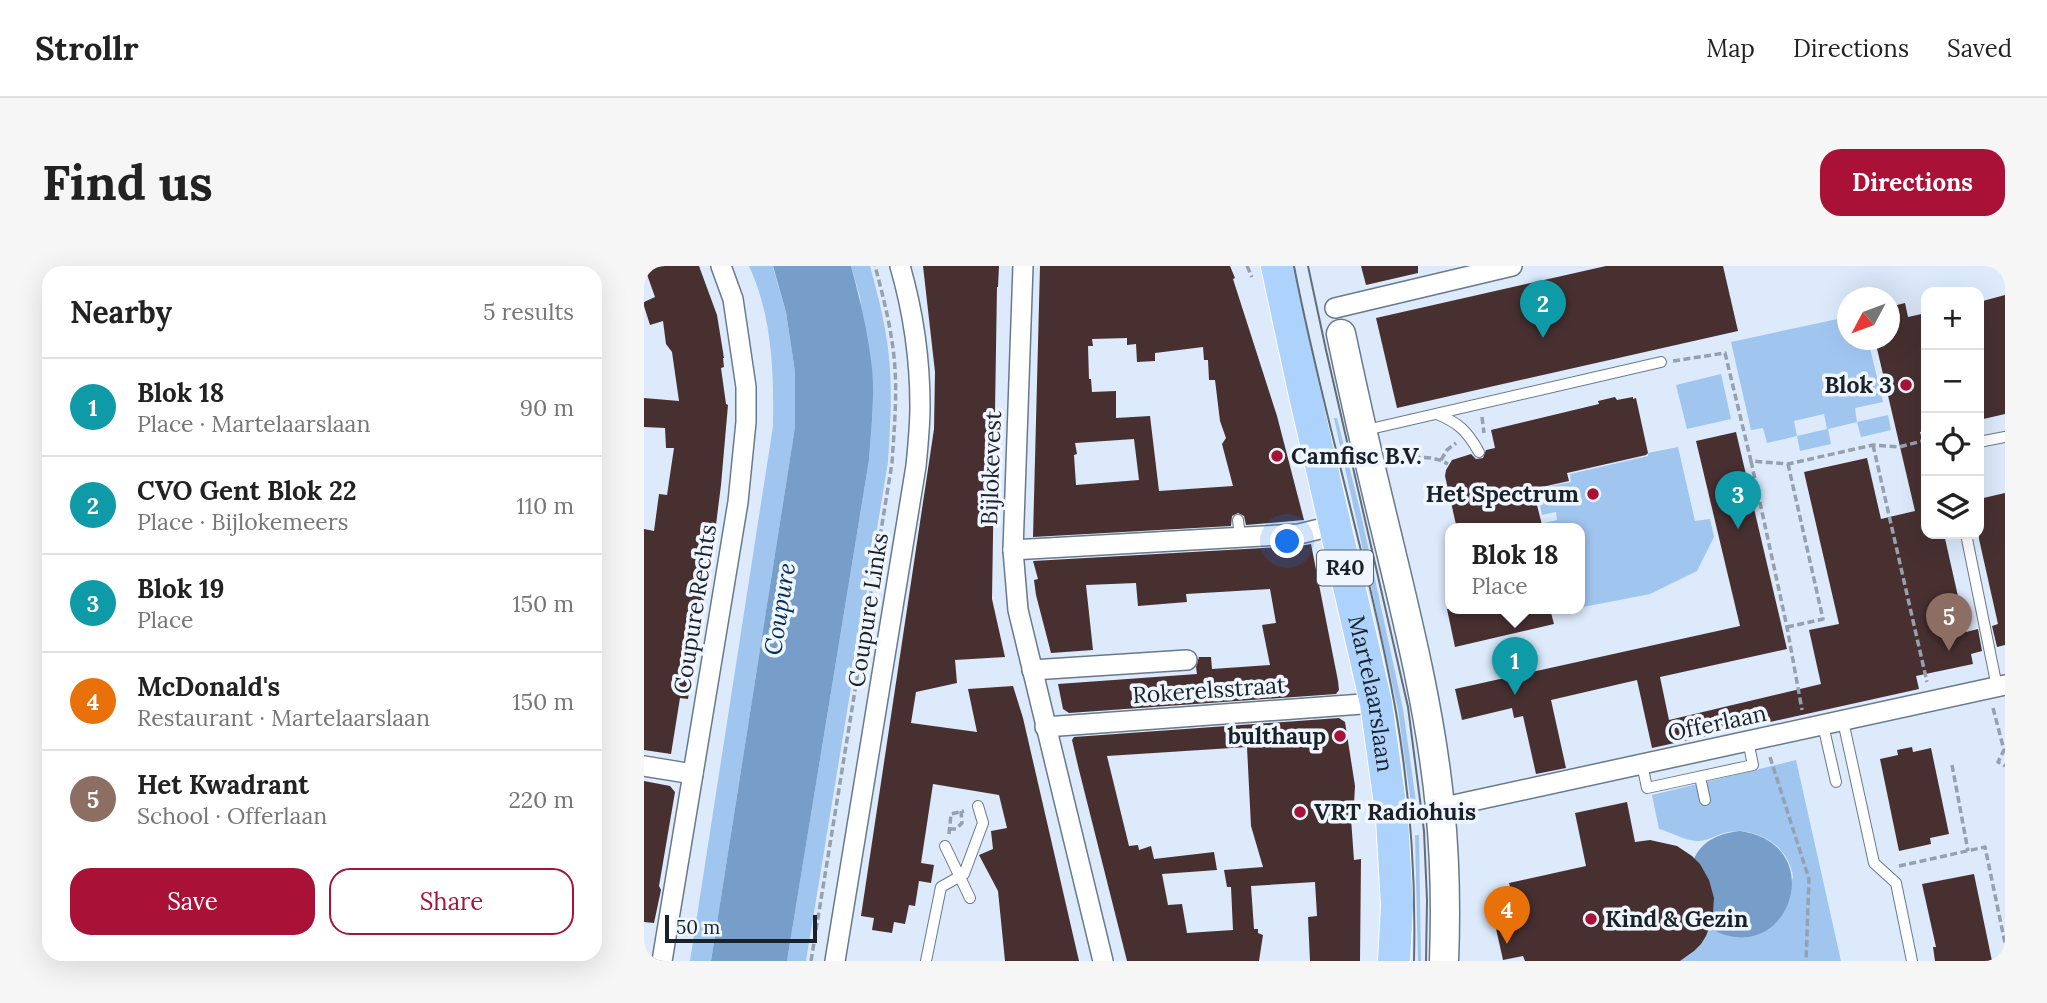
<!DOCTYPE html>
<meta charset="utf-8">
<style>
:root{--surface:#fff;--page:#f6f6f6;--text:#222;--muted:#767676;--line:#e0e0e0;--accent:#a91236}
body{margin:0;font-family:Lora,serif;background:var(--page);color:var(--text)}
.controls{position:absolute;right:21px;top:21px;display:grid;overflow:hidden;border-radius:14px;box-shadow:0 7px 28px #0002}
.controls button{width:63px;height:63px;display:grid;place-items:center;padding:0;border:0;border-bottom:2px solid var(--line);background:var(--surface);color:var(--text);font:35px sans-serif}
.compass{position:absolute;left:1193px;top:21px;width:63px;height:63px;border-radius:50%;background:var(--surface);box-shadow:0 7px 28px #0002;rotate:229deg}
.scale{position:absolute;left:21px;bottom:18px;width:152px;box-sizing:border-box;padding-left:7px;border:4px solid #1a2128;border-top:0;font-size:19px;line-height:24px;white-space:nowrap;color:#1a2128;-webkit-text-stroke:5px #eff6ff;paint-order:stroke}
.you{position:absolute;left:644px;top:276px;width:24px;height:24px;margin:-18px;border:5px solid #fff;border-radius:50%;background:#1a73e8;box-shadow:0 0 0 10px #1a73e833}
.badge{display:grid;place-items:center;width:46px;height:46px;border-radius:50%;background:var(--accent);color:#fff;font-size:23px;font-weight:700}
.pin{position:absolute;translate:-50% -58px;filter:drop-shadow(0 2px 4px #0008)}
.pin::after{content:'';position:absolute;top:37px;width:24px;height:21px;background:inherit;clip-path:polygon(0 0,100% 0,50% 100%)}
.popup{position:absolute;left:801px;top:257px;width:140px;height:91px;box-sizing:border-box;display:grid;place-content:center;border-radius:14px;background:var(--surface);filter:drop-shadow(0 2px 5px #0005);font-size:23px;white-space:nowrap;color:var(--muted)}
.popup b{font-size:26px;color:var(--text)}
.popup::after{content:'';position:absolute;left:50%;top:100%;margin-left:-14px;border:14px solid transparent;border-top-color:var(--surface)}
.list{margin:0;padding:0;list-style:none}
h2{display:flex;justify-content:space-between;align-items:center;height:91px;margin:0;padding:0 28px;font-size:30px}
h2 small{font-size:23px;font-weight:400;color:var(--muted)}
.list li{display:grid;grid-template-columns:46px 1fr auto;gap:21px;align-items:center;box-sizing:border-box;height:98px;padding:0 28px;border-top:2px solid var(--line)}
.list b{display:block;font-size:26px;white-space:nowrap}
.list p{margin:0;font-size:23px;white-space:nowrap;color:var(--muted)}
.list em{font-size:23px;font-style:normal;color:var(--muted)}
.actions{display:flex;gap:14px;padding:21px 28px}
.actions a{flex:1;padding:16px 0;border:2px solid var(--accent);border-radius:21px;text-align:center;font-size:24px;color:var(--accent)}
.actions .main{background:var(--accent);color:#fff}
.icon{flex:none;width:38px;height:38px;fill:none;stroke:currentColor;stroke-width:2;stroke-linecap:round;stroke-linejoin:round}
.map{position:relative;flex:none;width:1361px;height:695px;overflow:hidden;border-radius:21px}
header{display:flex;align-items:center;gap:42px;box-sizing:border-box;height:98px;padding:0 35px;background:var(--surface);border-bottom:2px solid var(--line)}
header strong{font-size:33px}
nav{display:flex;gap:38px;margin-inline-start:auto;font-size:24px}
.intro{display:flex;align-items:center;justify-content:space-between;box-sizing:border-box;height:168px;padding:0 42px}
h1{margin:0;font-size:49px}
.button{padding:18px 32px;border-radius:21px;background:var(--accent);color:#fff;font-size:24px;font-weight:700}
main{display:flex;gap:42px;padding:0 42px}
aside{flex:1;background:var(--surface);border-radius:21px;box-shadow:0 7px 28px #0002}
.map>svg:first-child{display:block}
.green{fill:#a0c5ef;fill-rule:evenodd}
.water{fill:#779dc9}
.building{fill:#483031;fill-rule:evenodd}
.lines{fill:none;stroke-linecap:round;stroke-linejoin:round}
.lane-casing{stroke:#69798c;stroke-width:12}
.street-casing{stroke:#69798c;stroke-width:22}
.secondary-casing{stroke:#69798c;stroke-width:31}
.primary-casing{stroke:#fff;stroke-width:34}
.path{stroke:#96a1af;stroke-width:3.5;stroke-dasharray:7 3.5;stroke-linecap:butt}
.lane{stroke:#fff;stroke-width:10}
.street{stroke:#fff;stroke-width:19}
.secondary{stroke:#fff;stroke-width:28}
.primary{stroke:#add2fc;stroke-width:32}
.tram{stroke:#636d77;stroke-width:2}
.poi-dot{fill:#a91236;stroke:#eff6ff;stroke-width:2.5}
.labels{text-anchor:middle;stroke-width:7;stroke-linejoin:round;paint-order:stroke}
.shield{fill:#eff6ff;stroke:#5a6168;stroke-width:2}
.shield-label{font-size:21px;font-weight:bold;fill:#1a2128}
.poi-label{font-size:23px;font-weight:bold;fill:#1a2128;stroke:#eff6ff;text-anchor:end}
.street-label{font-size:23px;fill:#1a2128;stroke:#eff6ff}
.water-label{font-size:24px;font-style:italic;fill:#032d57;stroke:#eff6ff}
</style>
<header>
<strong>Strollr</strong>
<nav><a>Map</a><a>Directions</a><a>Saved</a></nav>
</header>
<div class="intro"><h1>Find us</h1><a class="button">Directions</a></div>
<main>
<aside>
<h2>Nearby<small>5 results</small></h2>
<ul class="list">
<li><span class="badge" style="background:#0f9aa8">1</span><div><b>Blok 18</b><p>Place · Martelaarslaan</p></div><em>90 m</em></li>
<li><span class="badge" style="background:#0f9aa8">2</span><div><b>CVO Gent Blok 22</b><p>Place · Bijlokemeers</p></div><em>110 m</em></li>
<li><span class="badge" style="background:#0f9aa8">3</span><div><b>Blok 19</b><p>Place</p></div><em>150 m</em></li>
<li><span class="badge" style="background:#e8710a">4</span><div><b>McDonald's</b><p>Restaurant · Martelaarslaan</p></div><em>150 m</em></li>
<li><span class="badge" style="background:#8d6e63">5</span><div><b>Het Kwadrant</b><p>School · Offerlaan</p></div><em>220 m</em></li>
</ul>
<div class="actions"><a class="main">Save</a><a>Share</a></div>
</aside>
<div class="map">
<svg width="1361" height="695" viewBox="0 0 1361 695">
<rect width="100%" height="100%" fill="#dceafb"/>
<!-- green -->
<g class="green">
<path d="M105 0H129V2L142 46 151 106V161L67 695H46L129 160C130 106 128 49 105 0Z"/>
<path d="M207 0H226C235 33 244 68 246 103 248 134 246 165 244 196L162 695H143L225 194 229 141 216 31Z"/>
<path d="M1203 51 1204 74H1224L1239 136 1211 142 1213 156 1244 149 1247 164 1217 171 1213 156 1184 163 1187 178 1156 185 1153 170 1123 177 1119 162 1107 164 1087 76ZM1180 148 1183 163 1153 170 1150 155Z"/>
<polygon points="1077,108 1087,153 1043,163 1032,119"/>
<polygon points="690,152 693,152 717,248 759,443 773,543 768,544 754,444"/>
<polygon points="1034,181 1051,255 1066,253 1070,271 1053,305 1006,328 939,341 936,329 936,263 901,263 900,257 913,254 912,246 898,249 892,223 927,216 926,208 1004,190 1004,187"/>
<path d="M1152 494 1197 695H1036C1050 686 1057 677 1065 662 1076 667 1086 667 1098 668 1135 670 1137 640 1149 611 1145 580 1114 561 1084 566 1073 568 1063 576 1052 575 1040 574 1026 566 1015 563L1008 529Z"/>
<polygon points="771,569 775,569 777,695 774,695"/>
</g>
<!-- water -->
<g class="water">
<path d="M129 0H207C216 33 224 67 228 102 231 133 227 164 225 194L143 695H67L151 161V106L142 46Z"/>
<path d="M1096 565C1181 577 1150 685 1086 670 1078 669 1072 665 1065 662 1076 633 1066 617 1050 593 1058 574 1077 567 1096 565Z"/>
</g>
<!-- building -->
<g class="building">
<polygon points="0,0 55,0 73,49 80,92 79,92 80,101 77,102 82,138 84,139 77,219 66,306 64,306 44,433 36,432 27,488 0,484 0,263 10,265 15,228 23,229 30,182 22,182 21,162 0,161 0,132 35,135 28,86 22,78 19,55 6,59 0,40 0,36 11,31"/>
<polygon points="279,0 355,0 354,21 353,21 348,333 361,391 311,394 313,417 272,426 267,457 333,466 324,423 369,420 379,452 435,695 361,695 354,625 335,589 349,583 347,565 363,562 355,529 289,518 277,597 290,599 287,617 275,615 271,640 265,639 261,658 250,656 248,667 228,664 230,652 217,650 290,163 291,106"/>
<path d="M396 0H586L591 12 589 13 633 150 660 254 602 259 600 250 594 247 588 250 587 260 389 271ZM483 72V79L492 78 493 96 511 95V87L559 81 560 94H564L565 114H571L576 155 582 172 578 178 589 220 515 225 506 150 472 152V125L448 126 447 113H445L444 80H449L448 73ZM490 173 495 214 432 219 430 189 433 188 431 177Z"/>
<polygon points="717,0 774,0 774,7 722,19"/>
<polygon points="962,0 1079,0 1094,65 753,142 732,52"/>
<polygon points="1361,29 1361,148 1335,154 1335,36"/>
<polygon points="1261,37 1264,51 1282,47 1282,165 1276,166 1282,188 1282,268 1300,268 1322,366 1334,363 1338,385 1327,388 1329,398 1272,410 1275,423 1008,482 993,414 907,434 922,502 892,508 879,450 870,452 868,442 818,454 811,423 1096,360 1052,175 1092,166 1143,383 1016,411 1025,454 1177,418 1165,364 1195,358 1160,206 1223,192 1237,253 1271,245 1231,74 1245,74 1245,41"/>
<polygon points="971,131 973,134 989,131 989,133 992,132 1004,187 1002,189 923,207 925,215 889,223 899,263 813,263 801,210 802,204 808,194 827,188 832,193 839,192 842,184 851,182 847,164 955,138 954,135"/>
<polygon points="1361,227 1361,379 1353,381 1348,360 1354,358 1335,273 1335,233"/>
<polygon points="667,278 694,415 695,424 692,428 425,447 419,443 414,418 553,408 552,401 555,391 567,391 568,403 626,399 618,359 632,357 626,323 542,328 543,336 494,340 492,317 442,319 449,384 407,387 392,329 390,314 394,313 389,295 656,280"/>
<polygon points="803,343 906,343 910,358 811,381"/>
<path d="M695 452 701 456 711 520 710 538 706 539 710 594 717 593 716 695H666L664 651 673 650 671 616 607 620 610 663H614V667L619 669 615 695H483L435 504 428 474 430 471ZM603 481 607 560 619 601 580 604 583 621H587L589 664 543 667 538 638 524 639 518 608 573 604 570 586 510 593 507 580 495 584 494 579 485 580 463 490Z"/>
<polygon points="1268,481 1269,486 1287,482 1305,568 1286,572 1287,578 1255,585 1236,493 1254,489 1253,484"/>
<polygon points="0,515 26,520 31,526 15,620 17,624 10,657 0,656"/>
<polygon points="983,536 991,576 1006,574 1033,580 1048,590 1056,598 1065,614 1070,632 1069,652 1062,670 1057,678 1050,685 1036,695 881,695 879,690 859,694 849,649 872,644 865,617 942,600 931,547"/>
<polygon points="1330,608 1348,695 1291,695 1289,681 1292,681 1278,618"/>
</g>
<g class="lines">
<!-- lane casing -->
<g class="lane-casing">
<g id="lane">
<path d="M793 148C815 157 823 165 835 186"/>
<polyline points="722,164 1017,96"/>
<polyline points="1335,176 1361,171"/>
<polyline points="594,254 596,271"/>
<polyline points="1322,268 1353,421"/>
<polyline points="1199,455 1230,597 1252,617 1268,695"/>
<polyline points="1179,459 1192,516"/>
<polyline points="998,498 1003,522 1109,499 1104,475"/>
<polyline points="1056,511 1061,534"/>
<polyline points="301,580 326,632"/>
<polyline points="282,695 297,621 320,608 339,557 334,540"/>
</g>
</g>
<!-- street casing -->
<g class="street-casing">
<g id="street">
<polyline points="379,0 369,284 374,344 459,695"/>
<polyline points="691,42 868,0"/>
<polyline points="369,284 655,268 692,259"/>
<polyline points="388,404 543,394"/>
<polyline points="401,461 732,437"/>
<polyline points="0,500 49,508"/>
<polyline points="796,542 1361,419"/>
<polyline points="18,695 94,236 102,156 102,121 89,33 77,0"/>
<path d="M191 695 272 200C274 180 276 160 276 140 276 93 269 45 256 0"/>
</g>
</g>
<!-- secondary casing -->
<g class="secondary-casing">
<path id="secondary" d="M697 68C711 134 726 200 742 265 764 356 787 448 796 541 801 592 802 644 800 695"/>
</g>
<!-- primary casing -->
<g class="primary-casing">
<g id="primary">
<path id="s1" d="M633 0 660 125 732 437 748 552 753 640 750 695"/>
</g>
</g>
<!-- path -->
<g class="path">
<polyline points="603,0 608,11"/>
<polyline points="1029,95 1081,87 1107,195 1144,198 1229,179 1255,181 1282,174"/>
<polyline points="838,151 840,167"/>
<polyline points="1229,179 1283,416"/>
<polyline points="797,194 803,184 812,177"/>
<polyline points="1107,195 1143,361 1158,444"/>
<path d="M749 196C768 191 787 188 804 198"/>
<polyline points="1143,361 1179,353 1144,198"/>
<polyline points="1349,442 1360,484 1354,496 1361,500"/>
<polyline points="1126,491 1165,613 1162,695"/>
<polyline points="1308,499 1324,585"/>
<polyline points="305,563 312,563 318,557 317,545"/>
<polyline points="305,568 307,548 320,545"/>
<polyline points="1255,600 1341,581 1361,677"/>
<path d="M167 695 248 197C250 165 253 134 251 103 249 69 240 33 231 0"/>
</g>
<!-- lane -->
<use href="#lane" class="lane"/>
<!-- street -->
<use href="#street" class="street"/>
<!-- secondary -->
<use href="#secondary" class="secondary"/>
<!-- primary -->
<use href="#primary" class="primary"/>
<!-- tram -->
<g class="tram">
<path d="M650 0C679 150 725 296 752 446 766 528 772 612 770 695"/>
<polyline points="664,0 682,84 764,441 780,565 783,634 782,695"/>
</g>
</g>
<!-- markers -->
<g class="poi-dot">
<circle cx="1262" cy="119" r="7"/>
<circle cx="633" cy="190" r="7"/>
<circle cx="949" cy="228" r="7"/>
<circle cx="696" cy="470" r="7"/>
<circle cx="656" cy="546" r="7"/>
<circle cx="947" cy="653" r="7"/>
</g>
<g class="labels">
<!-- shield labels -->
<rect class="shield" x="673" y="284.5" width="56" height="35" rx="5"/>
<g class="shield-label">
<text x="701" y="309">R40</text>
</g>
<!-- poi labels -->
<g class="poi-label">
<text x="1248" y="127">Blok 3</text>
<text x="647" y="198" text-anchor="start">Camfisc B.V.</text>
<text x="935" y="236">Het Spectrum</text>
<text x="682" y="478">bulthaup</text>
<text x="670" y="554" text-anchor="start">VRT Radiohuis</text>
<text x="961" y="661" text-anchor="start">Kind &amp; Gezin</text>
</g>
<!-- street labels -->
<g class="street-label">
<text transform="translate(347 202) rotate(-88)" y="8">Bijlokevest</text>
<text transform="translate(51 343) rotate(-81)" y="8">Coupure Rechts</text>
<text transform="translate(224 344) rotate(-81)" y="8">Coupure Links</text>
<text transform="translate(565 424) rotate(-4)" y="8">Rokerelsstraat</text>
<text dy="8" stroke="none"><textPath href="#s1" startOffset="438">Martelaarslaan</textPath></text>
<text transform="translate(1073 457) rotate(-12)" y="8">Offerlaan</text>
</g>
<!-- water labels -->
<g class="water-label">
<text transform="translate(136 343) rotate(-81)" y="8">Coupure</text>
</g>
</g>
</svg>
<div class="controls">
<button>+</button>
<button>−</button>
<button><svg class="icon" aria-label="locate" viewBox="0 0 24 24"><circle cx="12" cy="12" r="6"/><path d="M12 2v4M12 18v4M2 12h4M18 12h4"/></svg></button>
<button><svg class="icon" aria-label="layers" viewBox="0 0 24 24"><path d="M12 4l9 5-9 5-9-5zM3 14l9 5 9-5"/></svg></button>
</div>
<svg class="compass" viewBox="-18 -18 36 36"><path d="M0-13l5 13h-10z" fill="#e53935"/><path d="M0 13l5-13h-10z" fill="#767676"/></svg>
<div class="scale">50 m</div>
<div class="you"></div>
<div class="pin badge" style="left:871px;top:429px;background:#0f9aa8">1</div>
<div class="popup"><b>Blok 18</b>Place</div>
<div class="pin badge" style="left:899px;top:72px;background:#0f9aa8">2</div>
<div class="pin badge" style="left:1094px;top:263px;background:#0f9aa8">3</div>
<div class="pin badge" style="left:863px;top:678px;background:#e8710a">4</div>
<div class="pin badge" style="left:1305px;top:385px;background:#8d6e63">5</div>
</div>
</main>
